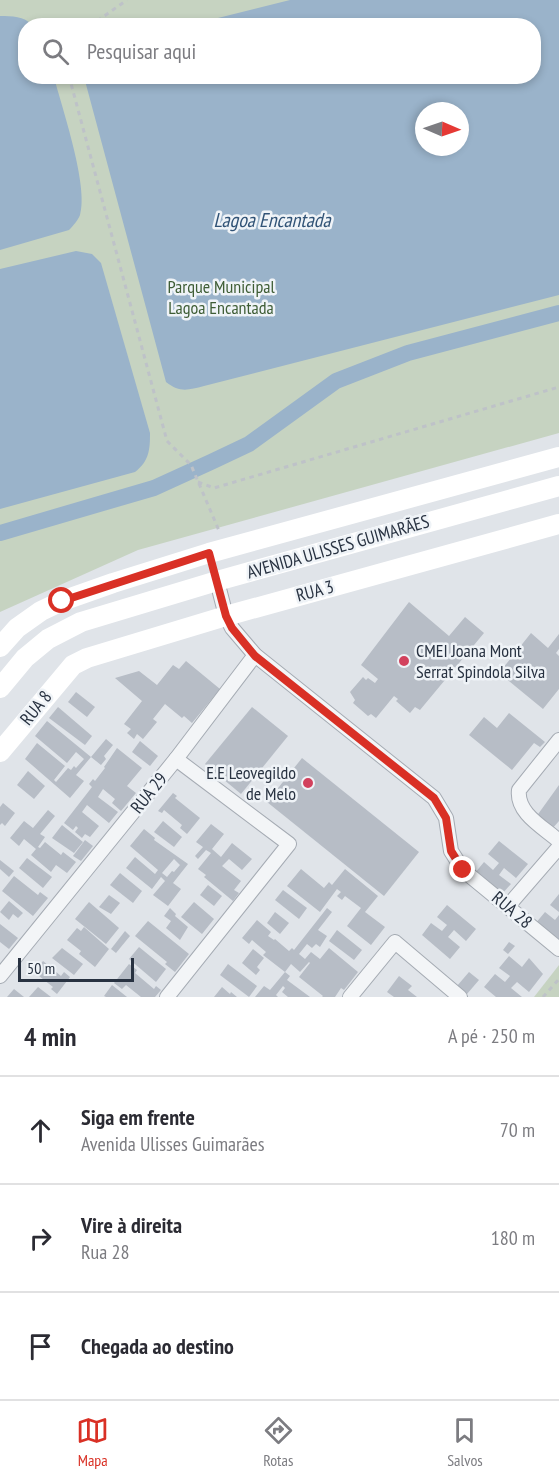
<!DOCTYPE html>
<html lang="pt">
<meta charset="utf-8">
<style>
:root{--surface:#fff;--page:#f7f7f7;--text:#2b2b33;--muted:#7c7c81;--line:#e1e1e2;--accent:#d93025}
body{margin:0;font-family:"PT Sans Narrow",sans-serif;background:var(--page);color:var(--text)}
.compass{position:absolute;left:415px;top:102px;width:54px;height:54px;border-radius:50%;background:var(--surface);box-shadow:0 3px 9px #0003;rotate:92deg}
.scale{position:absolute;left:18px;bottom:15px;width:116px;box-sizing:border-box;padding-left:6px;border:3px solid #283241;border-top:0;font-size:16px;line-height:21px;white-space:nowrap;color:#283241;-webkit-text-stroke:4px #eff3f7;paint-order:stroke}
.stop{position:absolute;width:18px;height:18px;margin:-14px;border:4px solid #d93025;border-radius:50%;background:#fff}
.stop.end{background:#d93025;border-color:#fff;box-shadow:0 2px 6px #0008}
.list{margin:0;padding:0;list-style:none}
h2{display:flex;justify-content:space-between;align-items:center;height:78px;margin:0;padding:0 24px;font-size:26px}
h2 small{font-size:20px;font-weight:400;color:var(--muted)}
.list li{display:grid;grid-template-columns:39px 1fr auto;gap:18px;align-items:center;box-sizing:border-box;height:108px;padding:0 24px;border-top:2px solid var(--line)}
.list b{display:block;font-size:22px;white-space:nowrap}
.list p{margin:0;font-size:20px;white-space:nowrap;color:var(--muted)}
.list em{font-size:20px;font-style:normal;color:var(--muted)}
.icon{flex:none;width:33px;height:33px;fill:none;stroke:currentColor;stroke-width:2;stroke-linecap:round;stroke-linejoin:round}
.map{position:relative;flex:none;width:559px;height:997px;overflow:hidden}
.search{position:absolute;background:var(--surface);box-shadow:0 3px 9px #0003;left:18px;right:18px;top:18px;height:66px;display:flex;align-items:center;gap:15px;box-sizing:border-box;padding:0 21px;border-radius:24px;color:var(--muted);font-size:22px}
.sheet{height:402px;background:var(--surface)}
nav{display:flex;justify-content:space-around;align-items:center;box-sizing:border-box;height:84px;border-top:2px solid var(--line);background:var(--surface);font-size:16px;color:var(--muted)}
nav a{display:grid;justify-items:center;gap:3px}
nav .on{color:var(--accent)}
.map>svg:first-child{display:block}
.green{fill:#c6d3c1;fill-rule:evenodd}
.water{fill:#9ab3ca;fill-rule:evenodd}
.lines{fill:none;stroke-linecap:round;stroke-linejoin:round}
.canal{stroke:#9ab3ca;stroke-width:16}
.building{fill:#b7bdc6;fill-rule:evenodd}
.minor-casing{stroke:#a5abb3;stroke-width:16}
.path{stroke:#bec2c8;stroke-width:3;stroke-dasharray:4.5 4.5;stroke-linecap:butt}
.minor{stroke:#f3f5f7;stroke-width:14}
.secondary{stroke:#fff;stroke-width:20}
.route{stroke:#d93025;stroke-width:8}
.poi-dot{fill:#d2415d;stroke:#eff3f7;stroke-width:2}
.labels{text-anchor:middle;stroke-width:5;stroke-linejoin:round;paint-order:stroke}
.park-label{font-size:18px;fill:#3e5d35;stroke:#eff3f7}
.street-label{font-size:18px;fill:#283241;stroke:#eff3f7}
.poi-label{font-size:18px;fill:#283241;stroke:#eff3f7;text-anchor:start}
.water-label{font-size:20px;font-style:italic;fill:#315376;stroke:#eff3f7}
</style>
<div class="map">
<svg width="559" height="997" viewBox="0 0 559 997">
<rect width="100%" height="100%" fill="#e0e4e9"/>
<!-- green -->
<g class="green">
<path d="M0 0H559V433L138 550 0 612ZM26 26H534V76H26ZM424 111H460V147H424Z"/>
<polygon points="559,965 559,997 534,997"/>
</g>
<!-- water -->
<g class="water">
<path d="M290 0H559V295L204 386C188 390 180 393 166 382L84 77 534 76V26L190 25ZM424 111H460V147H424Z"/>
<path d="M0 16C12 16 24 16 32 25L26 26V76L54 77C62 108 89 186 80 215 78 220 73 226 69 230L0 250Z"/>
<path d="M76 251 92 254 101 263 150 433C150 450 149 461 135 472L0 509V269Z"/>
</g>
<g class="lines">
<!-- canal -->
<polyline class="canal" points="0,533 154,488 211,462 249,444 336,381 408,353 559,313"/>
</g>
<!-- building -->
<g class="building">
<polygon points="409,602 449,636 465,617 484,633 420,710 415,707 410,713 396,701 398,699 394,696 376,718 371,714 368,716 353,703 355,700 350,692 363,677 366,680 368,678 375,683 378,679 361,665"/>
<polygon points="531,633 548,648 559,634 559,649 556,653 559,656 559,689 543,709 499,673"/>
<polygon points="186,661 220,689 192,723 184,716 182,718 165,704 153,719 157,722 143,739 137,734 134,739 127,733 131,729 124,724 142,701 115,678 139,671 157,685 173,665 179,669"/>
<polygon points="76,692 95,707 87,717 68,702"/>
<polygon points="58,707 92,736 85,745 49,718"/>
<polygon points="252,707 288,736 241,794 205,764"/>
<polygon points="509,713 545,742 540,747 534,743 512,770 469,735 484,717 497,728"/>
<polygon points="47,721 91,757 106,739 113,745 104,756 106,759 101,765 91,757 76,775 84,781 70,798 25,759 37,743 65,766 54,780 56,782 68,768 71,770 74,766 76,768 84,759 76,752 67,763 35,736"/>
<polygon points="140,741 158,756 150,766 132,752"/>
<polygon points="117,748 142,768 127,786 136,793 121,811 112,803 115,799 103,789 98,797 118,812 109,823 87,805 82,812 99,826 90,837 85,834 82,838 75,832 78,828 76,826 73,830 64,823 92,787 89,784 93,779 95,781 105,768 104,767"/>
<polygon points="302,758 419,852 384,896 267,802"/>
<polygon points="28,771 45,786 34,799 17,785"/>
<polygon points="559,785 559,821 552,829 536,817"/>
<polygon points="173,793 177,796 175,798 200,818 187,834 180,828 182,825 164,810 162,813 158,811"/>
<polygon points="3,803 15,813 5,826 2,823 0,825 0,807"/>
<polygon points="48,810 55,816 40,834 45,837 38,847 40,848 45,842 61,855 63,852 76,862 67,873 56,865 51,872 31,855 36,849 24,839 19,846 10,838 24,821 33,828"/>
<polygon points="163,821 182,837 174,847 154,832"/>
<polygon points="211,824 224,834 212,849 221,857 232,843 252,859 242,870 229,859 222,866 241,881 234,890 239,893 233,901 204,877 206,875 198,869 211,853 206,850 198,859 195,856 203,847 196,842"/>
<polygon points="62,825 83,842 74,853 52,838"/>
<path d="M144 829 155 838 154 840 188 864 173 883 181 889 168 906 153 895 165 881 161 877 152 889 126 868 135 857 155 874 158 870 130 846ZM174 859 180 865 174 872 172 871 167 877 162 873Z"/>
<polygon points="85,840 93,846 81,861 73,856"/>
<polygon points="499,841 528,864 516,878 504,868 499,875 511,884 502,894 475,873 484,862 493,870 499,863 488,854"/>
<polygon points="27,858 52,877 43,888 19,868"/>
<polygon points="0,860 14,871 9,877 0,869"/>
<polygon points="301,869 324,888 329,882 332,885 345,869 378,896 365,912 385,927 371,945 347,926 361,908 345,896 342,900 337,896 341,892 337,889 320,912 287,886"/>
<polygon points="120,873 142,891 133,903 110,885"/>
<polygon points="14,876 38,895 40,892 48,898 33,916 2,891"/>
<polygon points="208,885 222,896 214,906 200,895"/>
<polygon points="283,890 307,908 299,919 275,900"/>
<polygon points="559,894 559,912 550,905"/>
<polygon points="109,895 120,903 111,914 99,907"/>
<polygon points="9,901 23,913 18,918 13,914 9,920 0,912"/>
<polygon points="89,902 119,928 106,944 75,919"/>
<polygon points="194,902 214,919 202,934 181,917"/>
<polygon points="447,905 476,929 466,941 454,930 448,937 460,947 450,959 422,935 431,923 442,931 447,925 437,917"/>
<polygon points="170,908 176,914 175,916 188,927 180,940 166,928 171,921 164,916"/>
<polygon points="327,908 332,912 318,930 327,936 320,947 316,944 312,948 307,944 299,954 305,959 311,952 320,959 329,948 358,972 344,990 341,988 335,997 322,997 323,996 299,977 310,963 309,962 300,972 291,964 285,972 263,955 266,952 252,940 249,944 242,938 257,920 271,932 268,936 274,940 275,939 289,951 292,948 294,950"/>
<polygon points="275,912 289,923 280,934 267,923"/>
<polygon points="545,912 555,920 559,915 559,944 535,924"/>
<polygon points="148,921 189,954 175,972 165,964 167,962 135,936"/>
<polygon points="0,924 18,938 9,949 0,942"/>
<polygon points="84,927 109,949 95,967 79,954 81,951 67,940 77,928 81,931"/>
<polygon points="337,930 362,950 354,960 329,941"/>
<polygon points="125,931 130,936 116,953 111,949"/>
<polygon points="509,942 515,946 508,954 503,950"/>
<polygon points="139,947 166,969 156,982 129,959"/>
<polygon points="62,948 83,964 74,975 52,958"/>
<polygon points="253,949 264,958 257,967 260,970 256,975 242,963"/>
<polygon points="509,956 522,967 529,958 543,974 529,992 517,982 511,988 522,997 496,997 484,987 495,974 505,982 510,976 499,968"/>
<polygon points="43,961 61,976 64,972 70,977 57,994 51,989 53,987 34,972"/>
<polygon points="129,964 137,970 135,973 154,989 156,986 161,990 155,997 141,997 126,985 122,989 114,983"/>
<polygon points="228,964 257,986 249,997 220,975"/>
<polygon points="285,972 290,976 287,980 310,997 288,997 282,992 285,988 283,986 276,995 278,997 255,997 264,986 270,990"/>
<polygon points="469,972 479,980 467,994 457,986"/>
<polygon points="399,976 412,986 408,990 417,997 394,997 387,992"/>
<polygon points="112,985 127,997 106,997 104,996"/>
<polygon points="38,987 51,997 29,997"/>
<polygon points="222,987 230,994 231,992 237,997 214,997"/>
<polygon points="14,989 24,997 7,997"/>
</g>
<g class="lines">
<!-- minor casing -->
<g class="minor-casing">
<g id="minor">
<polyline points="217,581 226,616 232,628 255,655 434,798 446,818 451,851 463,870 559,949"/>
<path d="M559 740 519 790C516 813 543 827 559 841"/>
<polyline points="176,759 255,655"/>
<polyline points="508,906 559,847"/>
<polyline points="0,976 176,759 289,844 167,997"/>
<polyline points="350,997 395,942 460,997"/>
</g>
</g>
<!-- path -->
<g class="path">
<polyline points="90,26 127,0"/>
<polyline points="69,76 167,441 191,465 220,533"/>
<polyline points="198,482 214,488 559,387"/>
<polyline points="543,997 559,979"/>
</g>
<!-- minor -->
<use href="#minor" class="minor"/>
<!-- secondary -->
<g class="secondary">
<polyline points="0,647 17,628 41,611 62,601 113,583 209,553 559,457"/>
<polyline points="0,688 25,658 48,639 81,622 217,581 559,486"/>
<polyline points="0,752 73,665 87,658 226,616 559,524"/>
</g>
</g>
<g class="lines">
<!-- route -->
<polyline class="route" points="62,601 209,553 226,616 232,628 255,656 434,798 446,818 451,851 463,870"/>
</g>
<!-- markers -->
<g class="poi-dot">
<circle cx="404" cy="661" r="6"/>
<circle cx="308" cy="783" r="6"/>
</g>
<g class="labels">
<!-- park labels -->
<g class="park-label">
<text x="221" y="293">Parque Municipal<tspan x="221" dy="21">Lagoa Encantada</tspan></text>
</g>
<!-- street labels -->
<g class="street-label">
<text transform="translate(338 547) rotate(-16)" y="6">AVENIDA ULISSES GUIMARÃES</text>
<text transform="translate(315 591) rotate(-15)" y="6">RUA 3</text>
<text transform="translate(36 708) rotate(-51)" y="6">RUA 8</text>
<text transform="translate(149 793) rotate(-51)" y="6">RUA 29</text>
<text transform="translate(512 910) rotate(40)" y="6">RUA 28</text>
</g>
<!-- poi labels -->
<g class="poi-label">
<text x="416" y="657">CMEI Joana Mont<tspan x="416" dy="21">Serrat Spindola Silva</tspan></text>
<text x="296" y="779" text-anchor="end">E.E Leovegildo<tspan x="296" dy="21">de Melo</tspan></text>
</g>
<!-- water labels -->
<g class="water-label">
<text x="272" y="227">Lagoa Encantada</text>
</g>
</g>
</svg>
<svg class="compass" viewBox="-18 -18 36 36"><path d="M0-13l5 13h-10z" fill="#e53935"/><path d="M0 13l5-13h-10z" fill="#7c7c81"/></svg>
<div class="scale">50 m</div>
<div class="stop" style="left:62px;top:601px"></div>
<div class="stop end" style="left:463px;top:870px"></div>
<div class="search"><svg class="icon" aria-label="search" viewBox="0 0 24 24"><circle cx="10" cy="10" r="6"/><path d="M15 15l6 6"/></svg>Pesquisar aqui</div>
</div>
<section class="sheet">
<h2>4 min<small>A pé · 250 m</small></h2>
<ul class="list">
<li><svg class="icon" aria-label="ahead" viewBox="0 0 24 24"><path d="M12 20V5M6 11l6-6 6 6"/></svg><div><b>Siga em frente</b><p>Avenida Ulisses Guimarães</p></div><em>70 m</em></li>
<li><svg class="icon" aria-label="right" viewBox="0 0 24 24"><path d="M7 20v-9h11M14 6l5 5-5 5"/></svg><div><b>Vire à direita</b><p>Rua 28</p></div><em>180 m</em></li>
<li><svg class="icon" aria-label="arrive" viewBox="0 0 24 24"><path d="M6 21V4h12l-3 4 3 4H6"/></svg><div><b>Chegada ao destino</b></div></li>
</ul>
</section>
<nav>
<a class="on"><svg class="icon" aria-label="map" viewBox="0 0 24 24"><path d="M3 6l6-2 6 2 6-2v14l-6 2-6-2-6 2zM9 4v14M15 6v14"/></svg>Mapa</a>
<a><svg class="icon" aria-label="directions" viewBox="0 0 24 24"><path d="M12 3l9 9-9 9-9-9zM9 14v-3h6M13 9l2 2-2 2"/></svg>Rotas</a>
<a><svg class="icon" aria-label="saved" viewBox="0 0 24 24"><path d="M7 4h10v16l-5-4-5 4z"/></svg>Salvos</a>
</nav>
